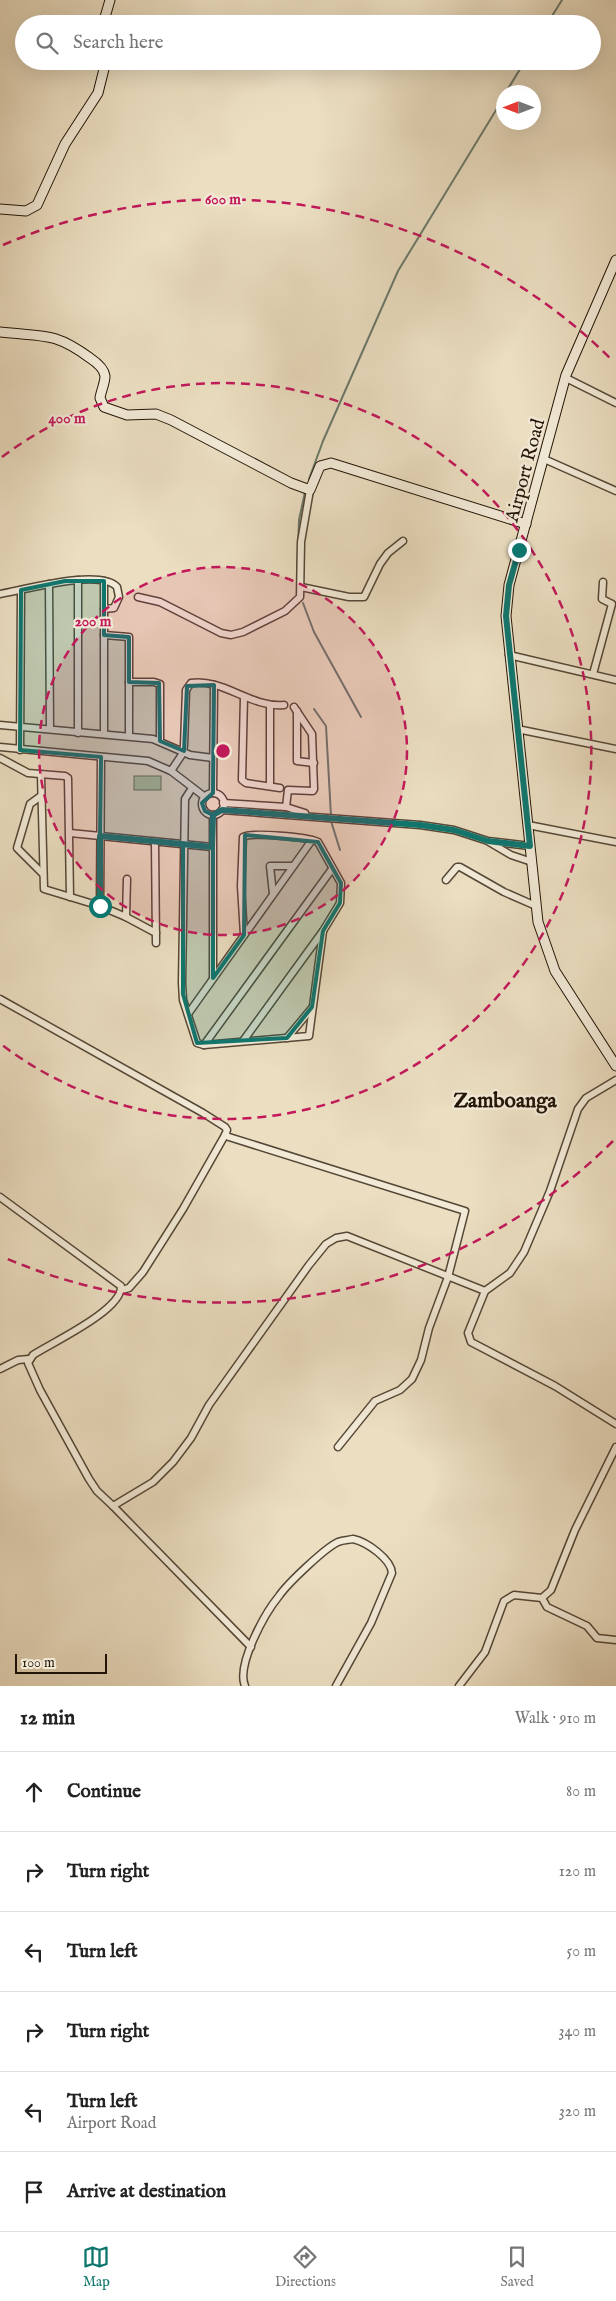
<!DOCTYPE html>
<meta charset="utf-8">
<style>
:root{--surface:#fff;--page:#f6f6f6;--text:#222;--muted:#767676;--line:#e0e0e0;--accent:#0f766e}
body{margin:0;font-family:"IM FELL English",serif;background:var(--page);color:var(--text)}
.compass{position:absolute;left:496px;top:85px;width:45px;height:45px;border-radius:50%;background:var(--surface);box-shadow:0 5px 20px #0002;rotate:270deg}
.scale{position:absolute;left:15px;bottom:12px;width:92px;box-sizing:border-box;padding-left:5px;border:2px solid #231507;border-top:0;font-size:14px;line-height:18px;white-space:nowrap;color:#231507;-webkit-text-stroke:4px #f2ead7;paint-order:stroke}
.stop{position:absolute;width:15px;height:15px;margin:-11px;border:4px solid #0f766e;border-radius:50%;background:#fff}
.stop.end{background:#0f766e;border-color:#fff;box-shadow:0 1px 5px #0008}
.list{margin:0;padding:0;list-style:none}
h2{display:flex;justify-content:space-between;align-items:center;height:65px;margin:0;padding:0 20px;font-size:21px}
h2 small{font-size:16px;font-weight:400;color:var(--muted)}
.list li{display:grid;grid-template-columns:32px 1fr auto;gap:15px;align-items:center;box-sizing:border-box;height:80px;padding:0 20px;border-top:1px solid var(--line)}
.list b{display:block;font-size:19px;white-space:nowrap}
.list p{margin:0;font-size:16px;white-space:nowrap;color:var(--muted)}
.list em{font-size:16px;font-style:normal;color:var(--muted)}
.icon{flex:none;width:28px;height:28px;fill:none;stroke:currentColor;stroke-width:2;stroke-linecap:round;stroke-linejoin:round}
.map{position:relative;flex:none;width:616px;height:1686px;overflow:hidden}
.search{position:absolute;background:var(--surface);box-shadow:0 5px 20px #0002;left:15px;right:15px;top:15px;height:55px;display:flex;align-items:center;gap:12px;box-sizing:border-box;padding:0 18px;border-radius:28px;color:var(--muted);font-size:19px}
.sheet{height:545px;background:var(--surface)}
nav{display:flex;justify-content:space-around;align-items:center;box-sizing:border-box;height:70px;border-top:1px solid var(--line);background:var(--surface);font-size:14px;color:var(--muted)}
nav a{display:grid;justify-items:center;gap:2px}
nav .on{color:var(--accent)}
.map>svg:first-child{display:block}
.pitch{fill:#b1c298;stroke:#6a6c50}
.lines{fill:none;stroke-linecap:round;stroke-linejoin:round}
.stream{stroke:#6a796b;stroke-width:2}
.street-casing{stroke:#554736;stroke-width:9}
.secondary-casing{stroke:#231507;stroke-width:11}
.street{stroke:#f2ead7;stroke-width:6}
.secondary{stroke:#f2ead7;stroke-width:9}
.route{stroke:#0f766e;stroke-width:6}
.marked{fill:#0f766e;fill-opacity:0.2;stroke:#0f766e;stroke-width:4;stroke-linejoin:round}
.ring{fill:none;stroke:#c2185b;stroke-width:2.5;stroke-dasharray:9 6}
.labels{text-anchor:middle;stroke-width:4.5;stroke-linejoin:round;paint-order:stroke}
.street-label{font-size:19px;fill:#231507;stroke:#f2ead7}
.quarter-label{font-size:21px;font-weight:bold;fill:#231507;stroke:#f2ead7}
.centre{fill:#c2185b;stroke:#f2ead7;stroke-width:2.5}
.ring-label{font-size:15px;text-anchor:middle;font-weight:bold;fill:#c2185b;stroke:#f2ead7;stroke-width:4.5;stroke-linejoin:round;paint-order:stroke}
</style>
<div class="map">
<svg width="616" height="1686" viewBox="0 0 616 1686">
<rect width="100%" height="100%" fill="#ebdec1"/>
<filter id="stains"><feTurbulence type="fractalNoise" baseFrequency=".004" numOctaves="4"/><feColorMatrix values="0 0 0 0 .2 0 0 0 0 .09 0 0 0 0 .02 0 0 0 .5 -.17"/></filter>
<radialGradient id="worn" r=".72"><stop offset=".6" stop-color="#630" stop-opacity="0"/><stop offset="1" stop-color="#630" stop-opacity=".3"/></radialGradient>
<!-- pitch -->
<rect class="pitch" x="134" y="776" width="27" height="14"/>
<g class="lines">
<!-- stream -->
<g class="stream">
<polyline points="547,24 562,0"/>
<polyline points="506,92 525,61"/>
<polyline points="309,479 323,441 398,271 504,97"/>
<polyline points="297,578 299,520 305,492"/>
<polyline points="303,603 314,632 361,717"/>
<polyline points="314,709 326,726 331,816"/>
<polyline points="331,821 340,850"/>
</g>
<!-- street casing -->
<g class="street-casing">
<g id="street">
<polyline points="566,378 616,403"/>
<polyline points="544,459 616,491"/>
<polyline points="104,581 104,734"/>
<polyline points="49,584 50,729"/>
<polyline points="301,587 349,597 364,597 380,564 388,553 403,541"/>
<path d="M0 594C24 590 100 568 117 587L119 597 114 608 104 609"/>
<polyline points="138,597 160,602 221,633 231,635 243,632 285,611 300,597 301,542 310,490"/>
<polyline points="104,635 129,637 129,736"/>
<polyline points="509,655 616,680"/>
<polyline points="593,674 612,604 602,599 603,582"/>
<polyline points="129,682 154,682 160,684 160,741"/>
<polyline points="244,697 242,780 246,783 280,788"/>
<polyline points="297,711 297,761 314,763"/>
<polyline points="0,725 153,739 190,755 213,758"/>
<polyline points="517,729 616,749"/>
<polyline points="78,733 78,580"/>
<polyline points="0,747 148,761 171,771 205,797"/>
<polyline points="20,750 21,590"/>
<polyline points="0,758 28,773 65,776 68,778 70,897"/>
<path d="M171 771 183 753 184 745 186 690 191 683C223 678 251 708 284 705"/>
<polyline points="41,775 44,889 100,906 126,917 156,933"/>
<polyline points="270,786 270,706"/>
<polyline points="192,788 185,799 182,983 183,1000 197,1043 204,1045 309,1036 323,931"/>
<polyline points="213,793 214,685"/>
<circle cx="213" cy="804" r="11"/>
<polyline points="41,796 30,804 17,848 43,874"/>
<polyline points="223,803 286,807 305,813"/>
<polyline points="286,807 288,790 313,791 314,789 312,734 294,707"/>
<polyline points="222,810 420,825 454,830 488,841 530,846"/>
<polyline points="213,815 213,978"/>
<polyline points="528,825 616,842"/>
<polyline points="70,833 212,847"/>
<polyline points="155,842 156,943"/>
<polyline points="489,842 511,855 532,862"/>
<polyline points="446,880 457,867 460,867 504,892 536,906"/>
<polyline points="273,894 270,866 293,866"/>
<polyline points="100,906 101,757"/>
<polyline points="126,917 127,879"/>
<polyline points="0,999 203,1113 225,1127 227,1130 225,1135 229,1137 465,1211 448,1277 429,1328 421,1360 412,1379 400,1390 375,1401 338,1447"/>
<polyline points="188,1014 312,840"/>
<polyline points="287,1038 312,1008"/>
<path d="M243 1041 323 931 340 903 341 883 318 842C308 837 251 832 243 837L241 886 244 935"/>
<polyline points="204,1045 332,869"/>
<polyline points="616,1080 586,1098 578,1109 550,1191 524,1252 510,1273 485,1291 468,1333 471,1342 555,1386 616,1424"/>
<path d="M0 1197 121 1286C123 1310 51 1343 33 1355L28 1363 40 1390 89 1479 97 1491 113 1506 153 1482 173 1462 191 1438 209 1405 309 1265 326 1244 336 1238 347 1236 485 1291"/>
<polyline points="122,1290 129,1288 143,1272 183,1209 225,1135"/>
<polyline points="0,1369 18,1360 29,1359"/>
<polyline points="113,1506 251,1647"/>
<polyline points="542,1598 547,1607 587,1626 597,1638 616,1640"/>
<path d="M245 1686C236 1665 265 1613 279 1596 288 1583 325 1548 338 1542 343 1540 349 1540 353 1539 367 1542 391 1559 392 1573L371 1623 336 1686"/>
<polyline points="459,1686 485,1652 504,1601 514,1595 542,1598 551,1590 575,1530 616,1447"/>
</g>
</g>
<!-- secondary casing -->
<g class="secondary-casing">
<g id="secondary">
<polyline points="103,24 110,0"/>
<polyline points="0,209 26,211 37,205 65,144 98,93 106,61"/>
<polyline points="616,260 566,375 509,585 506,616 538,922 555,971 616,1066"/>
<path d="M0 332C43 337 53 331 90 358 96 362 104 368 105 376 105 383 101 391 100 398L104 407 127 415 156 414 171 420 291 483 310 490 320 466 331 463 526 524"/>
</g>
</g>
<!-- street -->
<use href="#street" class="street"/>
<!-- secondary -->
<use href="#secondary" class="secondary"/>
</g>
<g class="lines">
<!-- route -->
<polyline class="route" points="100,906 100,836 212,847 213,815 222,810 420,825 454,830 488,841 530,846 506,616 509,585 519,550"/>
</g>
<!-- marked area -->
<path class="marked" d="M65 581H104V635L129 637V682L159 683 160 741 184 751 187 686 214 685 213 793 202 803 205 811 213 815V978L244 935 245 835 318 842 341 883 340 903 323 931 312 1007 287 1038 197 1043 183 994V845L100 836 101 757 20 750 21 590Z"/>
<!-- distance rings -->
<circle cx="223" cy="751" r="184" fill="#c2185b" fill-opacity=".12"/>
<g class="ring">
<circle cx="223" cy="751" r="184"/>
<path d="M2 457A368 368 0 1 1 2 1045"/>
<path d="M613 1141A552 552 0 0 1 3 1257M3 245A552 552 0 0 1 613 361"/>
</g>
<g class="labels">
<!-- street labels -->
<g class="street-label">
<text transform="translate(524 470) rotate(-75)" y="7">Airport Road</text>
</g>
<!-- quarter labels -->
<g class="quarter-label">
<text x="505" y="1107">Zamboanga</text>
</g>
</g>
<circle cx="223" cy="751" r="8" class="centre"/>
<g class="ring-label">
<text x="223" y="204">600 m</text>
<text x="67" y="423">400 m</text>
<text x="93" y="626">200 m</text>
</g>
<rect width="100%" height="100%" filter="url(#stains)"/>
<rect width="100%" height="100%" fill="url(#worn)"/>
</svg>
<svg class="compass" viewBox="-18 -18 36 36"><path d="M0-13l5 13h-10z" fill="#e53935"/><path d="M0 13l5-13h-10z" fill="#767676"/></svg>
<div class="scale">100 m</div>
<div class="stop" style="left:100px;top:906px"></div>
<div class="stop end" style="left:519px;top:550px"></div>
<div class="search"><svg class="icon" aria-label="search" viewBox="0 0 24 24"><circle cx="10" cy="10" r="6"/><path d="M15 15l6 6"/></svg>Search here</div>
</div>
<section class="sheet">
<h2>12 min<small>Walk · 910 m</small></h2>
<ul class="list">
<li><svg class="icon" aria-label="ahead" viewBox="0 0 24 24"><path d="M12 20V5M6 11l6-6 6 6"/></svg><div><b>Continue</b></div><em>80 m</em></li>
<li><svg class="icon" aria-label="right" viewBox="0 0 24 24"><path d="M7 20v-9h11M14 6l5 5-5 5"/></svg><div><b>Turn right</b></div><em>120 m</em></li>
<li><svg class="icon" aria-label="left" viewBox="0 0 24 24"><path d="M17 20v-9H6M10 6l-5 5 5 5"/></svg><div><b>Turn left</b></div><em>50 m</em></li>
<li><svg class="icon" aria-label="right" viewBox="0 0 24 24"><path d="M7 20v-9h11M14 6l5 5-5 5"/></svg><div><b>Turn right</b></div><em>340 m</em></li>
<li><svg class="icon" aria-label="left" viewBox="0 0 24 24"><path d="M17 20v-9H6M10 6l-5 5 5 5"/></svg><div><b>Turn left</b><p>Airport Road</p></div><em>320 m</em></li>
<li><svg class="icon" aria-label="arrive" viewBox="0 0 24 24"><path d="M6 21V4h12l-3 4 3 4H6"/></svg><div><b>Arrive at destination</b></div></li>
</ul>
</section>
<nav>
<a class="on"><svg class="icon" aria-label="map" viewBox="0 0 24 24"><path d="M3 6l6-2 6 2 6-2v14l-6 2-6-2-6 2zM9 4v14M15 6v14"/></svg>Map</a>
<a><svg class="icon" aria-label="directions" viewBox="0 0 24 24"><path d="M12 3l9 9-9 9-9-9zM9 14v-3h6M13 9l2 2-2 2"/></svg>Directions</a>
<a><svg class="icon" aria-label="saved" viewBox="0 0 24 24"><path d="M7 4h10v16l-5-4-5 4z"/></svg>Saved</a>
</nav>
